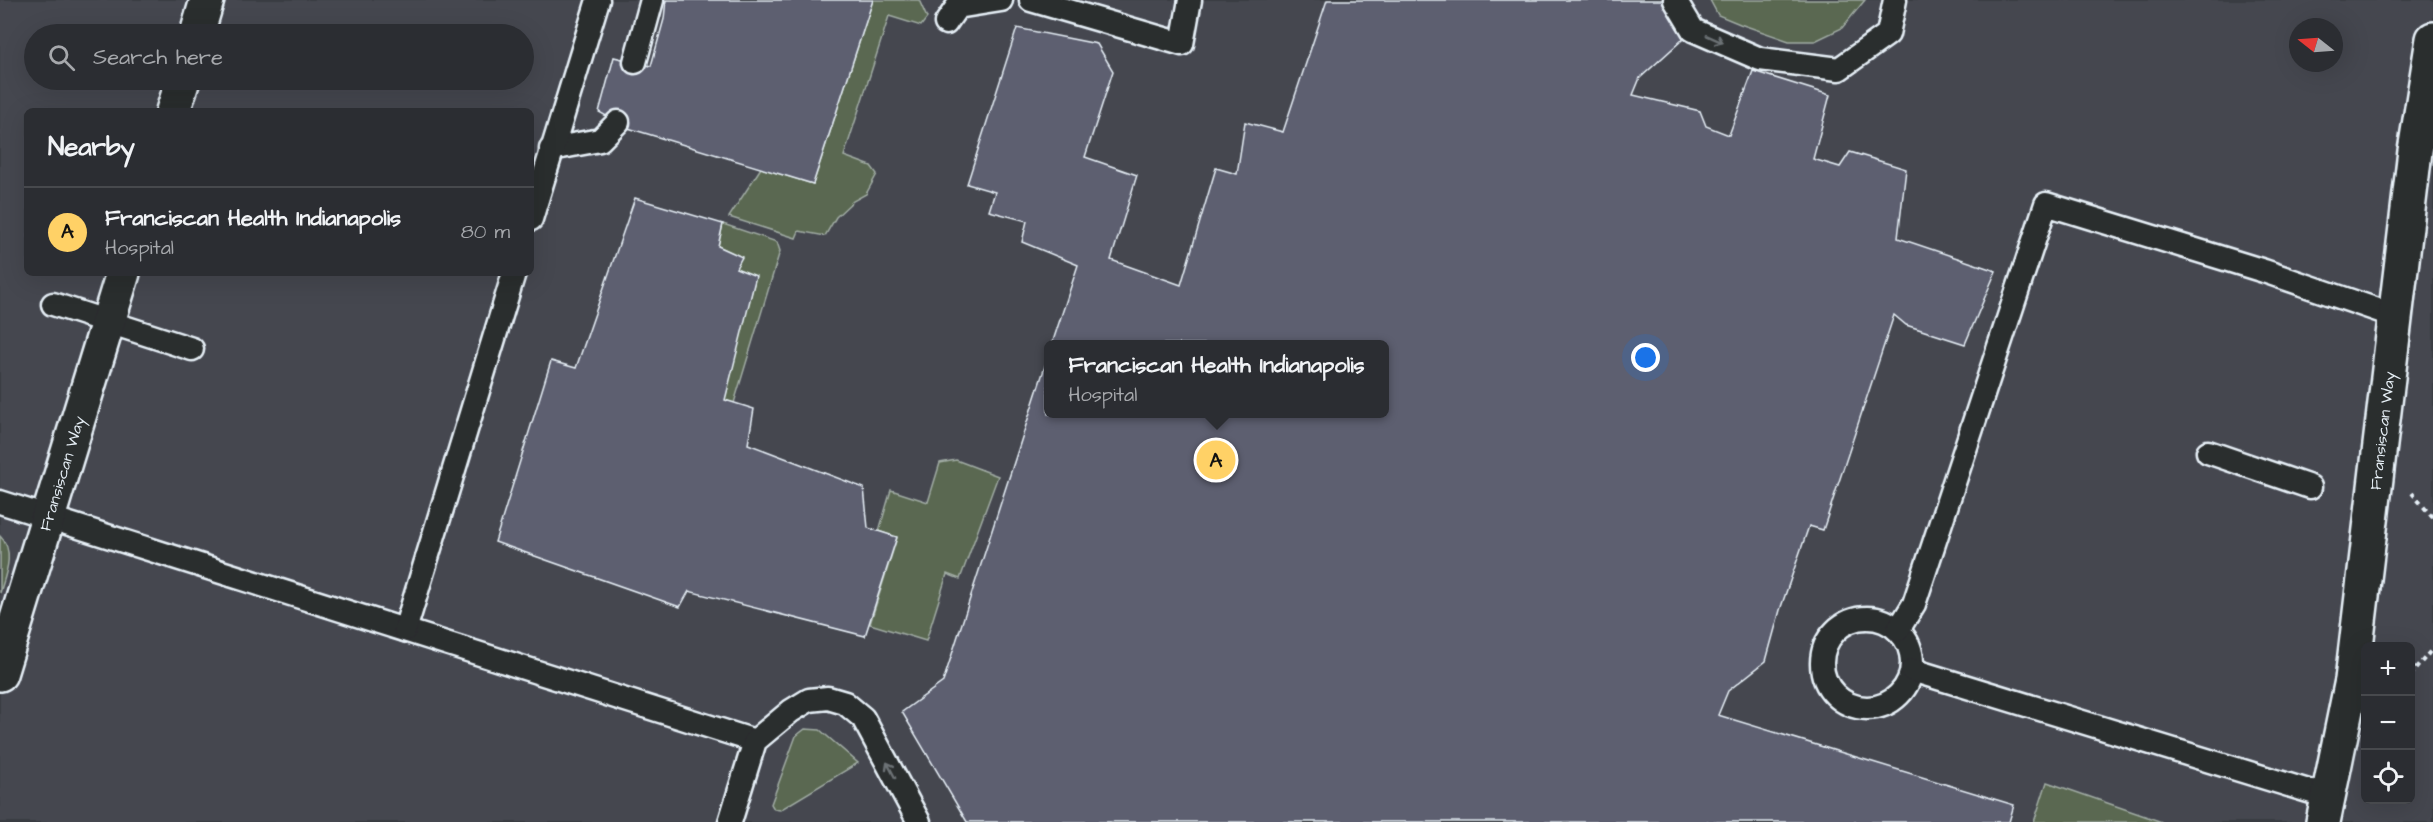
<!DOCTYPE html>
<meta charset="utf-8">
<style>
:root{--surface:#2b2d32;--page:#33353a;--text:#f1f3f6;--muted:#a6a8ac;--line:#47494d;--accent:#ffd166}
body{margin:0;font-family:"Architects Daughter",sans-serif;background:var(--page);color:var(--text)}
.controls{position:absolute;right:18px;bottom:18px;display:grid;overflow:hidden;border-radius:9px;box-shadow:0 6px 24px #0002}
.controls button{width:54px;height:54px;display:grid;place-items:center;padding:0;border:0;border-bottom:2px solid var(--line);background:var(--surface);color:var(--text);font:30px sans-serif}
.compass{position:absolute;left:2289px;top:18px;width:54px;height:54px;border-radius:50%;background:var(--surface);box-shadow:0 6px 24px #0002;rotate:287deg}
.you{position:absolute;left:1646px;top:358px;width:21px;height:21px;margin:-15px;border:4px solid #fff;border-radius:50%;background:#1a73e8;box-shadow:0 0 0 9px #1a73e833}
.badge{display:grid;place-items:center;width:39px;height:39px;border-radius:50%;background:var(--accent);color:#111;font-size:20px;font-weight:700}
.pin{position:absolute;translate:-50% -50%;border:3px solid #fff;box-shadow:0 2px 6px #0006}
.popup{position:absolute;left:1044px;top:340px;width:345px;height:78px;box-sizing:border-box;display:grid;place-content:center;border-radius:9px;background:var(--surface);filter:drop-shadow(0 2px 4px #0005);font-size:20px;white-space:nowrap;color:var(--muted)}
.popup b{font-size:22px;color:var(--text)}
.popup::after{content:'';position:absolute;left:50%;top:100%;margin-left:-12px;border:12px solid transparent;border-top-color:var(--surface)}
.list{margin:0;padding:0;list-style:none}
h2{display:flex;justify-content:space-between;align-items:center;height:78px;margin:0;padding:0 24px;font-size:26px}
h2 small{font-size:20px;font-weight:400;color:var(--muted)}
.list li{display:grid;grid-template-columns:39px 1fr auto;gap:18px;align-items:center;box-sizing:border-box;height:90px;padding:0 24px;border-top:2px solid var(--line)}
.list b{display:block;font-size:22px;white-space:nowrap}
.list p{margin:0;font-size:20px;white-space:nowrap;color:var(--muted)}
.list em{font-size:20px;font-style:normal;color:var(--muted)}
.icon{flex:none;width:33px;height:33px;fill:none;stroke:currentColor;stroke-width:2;stroke-linecap:round;stroke-linejoin:round}
.map{position:relative;flex:none;width:2433px;height:822px;overflow:hidden}
.search{position:absolute;background:var(--surface);box-shadow:0 6px 24px #0002;left:24px;top:24px;width:510px;height:66px;display:flex;align-items:center;gap:15px;box-sizing:border-box;padding:0 21px;border-radius:33px;color:var(--muted);font-size:22px}
.panel{position:absolute;background:var(--surface);box-shadow:0 6px 24px #0002;left:24px;top:108px;width:510px;height:168px;border-radius:9px}
.map>svg:first-child{display:block}
.built{fill:#444650;fill-rule:evenodd}
.green{fill:#5a6851;stroke:#a1aca4;stroke-width:1.5}
.building{fill:#5d5e70;stroke:#e8f1f8;stroke-width:1.5}
.lines{fill:none;stroke-linecap:round;stroke-linejoin:round}
.service-casing{stroke:#e8f1f8;stroke-width:27}
.minor-casing{stroke:#e8f1f8;stroke-width:38}
.path{stroke:#e8f1f8;stroke-width:4;stroke-dasharray:4.5 4.5;stroke-linecap:butt}
.service{stroke:#2a2d2e;stroke-width:22}
.minor{stroke:#2a2d2e;stroke-width:33}
.oneway{stroke:#6c7275}
.labels{text-anchor:middle;stroke-width:4.5;stroke-linejoin:round;paint-order:stroke}
.street-label{font-size:16px;fill:#e8f1f8;stroke:#2a2d2e}
</style>
<div class="map">
<svg width="2433" height="822" viewBox="0 0 2433 822">
<rect width="100%" height="100%" fill="#393c42"/>
<filter id="ink" filterUnits="userSpaceOnUse"><feTurbulence type="fractalNoise" baseFrequency=".0167" numOctaves="2"/><feDisplacementMap in="SourceGraphic" scale="12" xChannelSelector="R" yChannelSelector="G"/><feConvolveMatrix kernelMatrix="1 2 1 2 8 2 1 2 1" color-interpolation-filters="sRGB"/></filter>
<g filter="url(#ink)">
<!-- built -->
<path class="built" d="M0 0H2433V822H0ZM2298 27H2334V63H2298ZM34 34H524V80H34ZM27 111H531V273H27ZM1048 344H1384V414H1048ZM2366 646H2410V800H2366Z"/>
<!-- green -->
<g class="green">
<polygon points="873,0 919,0 927,18 921,26 889,16 844,156 871,166 877,174 866,194 853,201 836,217 825,236 799,231 796,238 729,217 761,168 813,184"/>
<polygon points="1710,0 1865,0 1842,28 1815,41 1789,41 1740,24 1718,15"/>
<polygon points="723,224 777,242 780,251 734,403 721,399 754,284 734,276 738,255 718,246"/>
<polygon points="956,460 998,476 960,579 947,574 926,641 870,624 897,538 879,531 891,490 928,502 940,463"/>
<path d="M0 536C16 551 5 576 0 593Z"/>
<polygon points="805,729 820,730 858,763 780,810 774,809 771,804 796,736"/>
<polygon points="2047,782 2162,822 2034,822"/>
</g>
<!-- building -->
<g class="building">
<polygon points="666,0 873,0 813,184 628,128 599,112 614,57 651,66 664,19"/>
<polygon points="1327,0 1677,0 1693,30 1640,78 1633,95 1700,111 1706,126 1729,135 1753,71 1830,95 1813,159 1840,167 1850,152 1906,169 1898,238 1996,271 1965,344 1906,325 1894,315 1823,530 1809,526 1780,610 1766,661 1728,691 1718,715 2014,805 2009,822 967,822 902,712 943,682 1048,357 1048,414 1384,414 1384,344 1052,344 1078,265 1022,242 1027,221 989,211 995,192 967,184 1017,28 1097,44 1113,71 1085,157 1137,175 1111,260 1181,285 1216,168 1237,174 1245,122 1283,132"/>
<polygon points="635,198 723,224 718,246 742,257 736,268 756,276 725,400 754,409 748,444 864,488 868,528 897,537 865,636 689,591 680,607 495,542 551,361 576,368"/>
</g>
<g class="lines">
<!-- service casing -->
<g class="service-casing">
<g id="service">
<polyline points="1031,0 1182,44 1190,0"/>
<polyline points="1675,0 1693,30 1760,59 1839,69 1888,34 1895,0"/>
<polyline points="946,23 957,7 1001,0"/>
<polyline points="635,62 652,0"/>
<polyline points="551,149 600,140 618,122"/>
<polyline points="531,219 598,0"/>
<polyline points="53,304 192,349"/>
<polyline points="2208,452 2310,487"/>
<polyline points="0,502 755,741"/>
<circle cx="1867" cy="663" r="45"/>
<polyline points="405,630 514,273"/>
<polyline points="1898,630 1914,604 2046,204 2264,271 2395,316"/>
<polyline points="1912,670 2328,797"/>
<polyline points="730,822 755,741 791,711 809,700 828,698 845,703 863,718 919,822"/>
</g>
</g>
<!-- minor casing -->
<g class="minor-casing">
<g id="minor">
<polyline points="197,34 207,0"/>
<polyline points="173,111 183,80"/>
<path id="s1" d="M0 674 123 273"/>
<path id="s2" d="M2323 822 2352 680 2415 151 2433 39"/>
</g>
</g>
<!-- path -->
<g class="path">
<polyline points="2412,493 2433,518"/>
<polyline points="2410,676 2433,648"/>
</g>
<!-- service -->
<use href="#service" class="service"/>
<!-- minor -->
<use href="#minor" class="minor"/>
</g>
<!-- one-way arrows -->
<defs><path id="oneway-shaft" d="M-6 0H5M1.5-3L5.5 0L1.5 3" fill="none" stroke-width="1.6" stroke-linecap="round" stroke-linejoin="round" transform="scale(1.5)"/></defs>
<g class="oneway">
<use href="#oneway-shaft" transform="translate(1715 39) rotate(24)"/>
<use href="#oneway-shaft" transform="translate(891 770) rotate(-118)"/>
</g>
</g>
<g class="labels">
<!-- street labels -->
<g class="street-label">
<text dy="6" stroke="none"><textPath href="#s2" startOffset="396">Fransiscan Way</textPath></text>
<text dy="6" stroke="none"><textPath href="#s1" startOffset="210">Fransiscan Way</textPath></text>
</g>
</g>
</svg>
<div class="controls">
<button>+</button>
<button>−</button>
<button><svg class="icon" aria-label="locate" viewBox="0 0 24 24"><circle cx="12" cy="12" r="6"/><path d="M12 2v4M12 18v4M2 12h4M18 12h4"/></svg></button>
</div>
<svg class="compass" viewBox="-18 -18 36 36"><path d="M0-13l5 13h-10z" fill="#e53935"/><path d="M0 13l5-13h-10z" fill="#a6a8ac"/></svg>
<div class="you"></div>
<div class="pin badge" style="left:1216px;top:460px">A</div>
<div class="popup"><b>Franciscan Health Indianapolis</b>Hospital</div>
<div class="search"><svg class="icon" aria-label="search" viewBox="0 0 24 24"><circle cx="10" cy="10" r="6"/><path d="M15 15l6 6"/></svg>Search here</div>
<section class="panel">
<h2>Nearby<small></small></h2>
<ul class="list">
<li><span class="badge">A</span><div><b>Franciscan Health Indianapolis</b><p>Hospital</p></div><em>80 m</em></li>
</ul>
</section>
</div>
